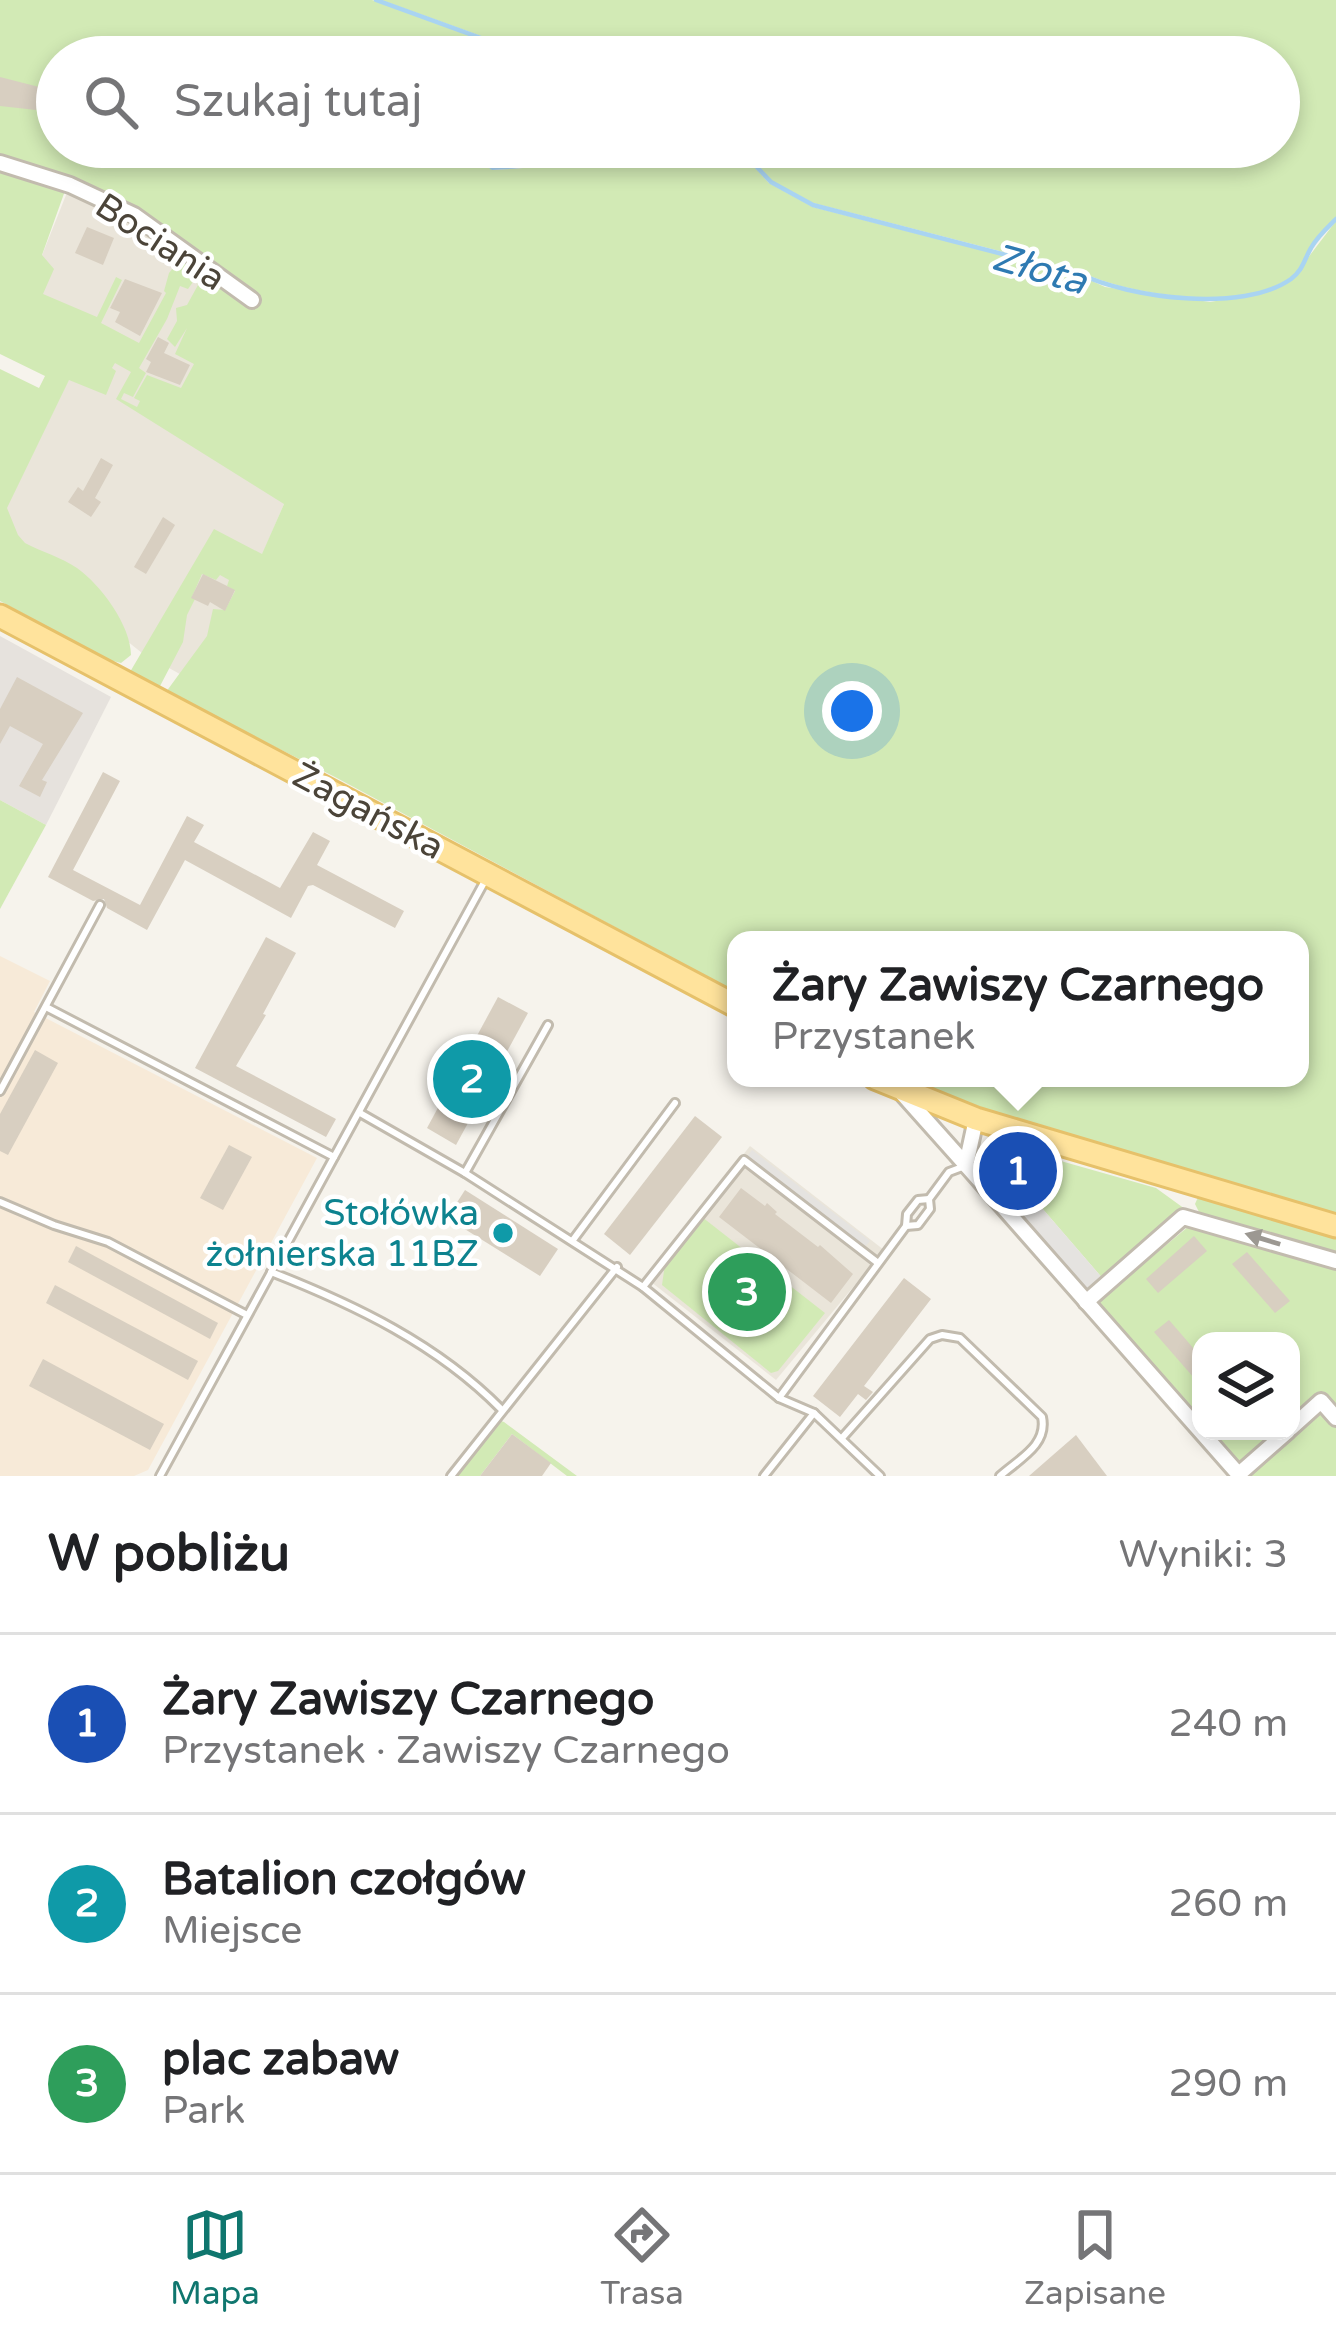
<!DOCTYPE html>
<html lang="pl">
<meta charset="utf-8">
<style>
:root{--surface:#fff;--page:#f6f6f6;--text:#202124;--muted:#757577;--line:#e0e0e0;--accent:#0f766e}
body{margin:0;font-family:"Varela Round",sans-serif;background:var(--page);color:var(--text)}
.controls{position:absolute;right:36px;bottom:36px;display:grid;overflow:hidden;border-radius:24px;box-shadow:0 6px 18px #0003}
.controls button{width:108px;height:108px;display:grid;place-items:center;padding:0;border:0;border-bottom:3px solid var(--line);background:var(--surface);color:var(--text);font:60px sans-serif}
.you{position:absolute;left:852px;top:711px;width:42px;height:42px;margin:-30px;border:9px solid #fff;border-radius:50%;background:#1a73e8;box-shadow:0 0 0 18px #1a73e833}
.badge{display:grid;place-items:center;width:78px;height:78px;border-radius:50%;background:var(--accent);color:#fff;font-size:39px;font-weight:700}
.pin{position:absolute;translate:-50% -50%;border:6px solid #fff;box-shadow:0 3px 12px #0006}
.popup{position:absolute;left:727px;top:931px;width:582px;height:156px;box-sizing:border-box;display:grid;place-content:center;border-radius:24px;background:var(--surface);filter:drop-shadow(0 3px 9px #0005);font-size:39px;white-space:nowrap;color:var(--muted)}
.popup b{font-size:45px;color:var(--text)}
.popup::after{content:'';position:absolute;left:50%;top:100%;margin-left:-24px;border:24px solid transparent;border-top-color:var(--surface)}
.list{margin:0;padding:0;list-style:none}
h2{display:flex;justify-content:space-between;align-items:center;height:156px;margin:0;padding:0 48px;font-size:51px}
h2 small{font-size:39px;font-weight:400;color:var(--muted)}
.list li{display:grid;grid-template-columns:78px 1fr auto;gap:36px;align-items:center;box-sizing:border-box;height:180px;padding:0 48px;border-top:3px solid var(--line)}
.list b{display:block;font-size:45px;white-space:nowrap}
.list p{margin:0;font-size:39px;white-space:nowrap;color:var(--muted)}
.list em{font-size:39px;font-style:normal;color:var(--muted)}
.icon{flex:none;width:66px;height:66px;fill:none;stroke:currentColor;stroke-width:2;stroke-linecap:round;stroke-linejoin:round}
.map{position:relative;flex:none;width:1336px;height:1476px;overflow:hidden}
.search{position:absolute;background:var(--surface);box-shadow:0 6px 18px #0003;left:36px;right:36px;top:36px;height:132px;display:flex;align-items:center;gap:30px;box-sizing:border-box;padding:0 42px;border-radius:66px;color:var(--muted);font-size:45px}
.sheet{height:696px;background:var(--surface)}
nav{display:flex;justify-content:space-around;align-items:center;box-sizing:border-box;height:168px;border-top:3px solid var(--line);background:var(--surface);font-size:33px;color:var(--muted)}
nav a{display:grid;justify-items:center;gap:6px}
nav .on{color:var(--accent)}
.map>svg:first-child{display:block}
.residential{fill:#eae5da}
.commercial{fill:#f7ead8}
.industrial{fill:#e6e2dd}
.green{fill:#d2eab5;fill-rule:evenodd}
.parking{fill:#e5e3e0}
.water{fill:#a9d4f2}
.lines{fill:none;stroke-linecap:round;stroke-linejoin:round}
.stream{stroke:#a9d4f2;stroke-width:4.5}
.building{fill:#d8cfc1}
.service-casing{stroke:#c2bbae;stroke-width:12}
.minor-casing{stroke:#c2bbae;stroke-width:20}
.primary-casing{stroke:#e6c16a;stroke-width:27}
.service{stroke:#fff;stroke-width:6}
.minor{stroke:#fff;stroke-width:14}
.primary{stroke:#ffe39c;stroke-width:21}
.oneway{fill:#9c9892}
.culture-dot{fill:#0f9aa8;stroke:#fff;stroke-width:4.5}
.labels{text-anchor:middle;stroke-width:9;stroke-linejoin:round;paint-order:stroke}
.street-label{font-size:36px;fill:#4b4439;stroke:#fff}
.culture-label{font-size:36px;fill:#0d838f;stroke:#fff;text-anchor:end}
.water-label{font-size:39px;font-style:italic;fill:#2e7ab2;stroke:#fff}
</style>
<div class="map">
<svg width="1336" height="1476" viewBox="0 0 1336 1476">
<rect width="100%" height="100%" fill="#f6f3ec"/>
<!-- residential -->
<g class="residential">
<polygon points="70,185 134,215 243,294 284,504 205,688 142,653 0,539 0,521 69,379 29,288"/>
<polygon points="750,1146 884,1250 776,1380 646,1278"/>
</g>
<!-- commercial -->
<polygon class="commercial" points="0,956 50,981 34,1012 317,1158 148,1470 134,1476 0,1476"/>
<!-- industrial -->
<polygon class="industrial" points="0,636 111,697 46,825 0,800"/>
<!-- green -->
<g class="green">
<path d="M0 0H372L529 57H444L418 51 415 57H57V147H482L486 166 493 170C524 168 560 168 585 147H736L769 183 813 207 1079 275 1105 287 1210 302 1264 293 1291 280 1336 221V1213L1039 1127 898 1078H1300V940H736V992L335 777 166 692 207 636 213 609 225 610 235 591 227 586 229 580 220 575 216 580 202 574 192 597 195 599 187 615 183 642 159 688 130 672 214 529 262 554 284 504 116 399 131 372 115 363 112 368 116 371 106 395 69 380 7 508 18 535 25 543C42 552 61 557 77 568 101 585 131 626 131 655L121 663 109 660 0 601V369L39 388 45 376 0 354V166L66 188 42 255 54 269 43 294 97 317 116 277 122 280 101 323 139 343 166 293 164 291 169 273 178 262 162 244 165 237 128 207 73 180 0 157ZM195 279 198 285 187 305 176 308 177 321 167 339 175 347 187 328 175 354 194 364 181 388 147 375 134 398 140 401 137 407 121 399 124 393 133 397 146 373 139 368 167 319 180 286 188 289Z"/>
<path d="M381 0H1336V217C1327 226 1318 235 1311 246 1303 257 1303 268 1291 277 1244 312 1130 296 1081 272L813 203 772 181 742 147H1279V57H539Z"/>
<polygon points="0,800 46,825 0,909"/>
<polygon points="1029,1152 1156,1188 1185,1209 1104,1280 1035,1200 1019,1215 1017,1212 1020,1209 1012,1200 1021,1184 1008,1173"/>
<polygon points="1199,1195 1336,1232 1336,1257 1201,1216 1195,1204"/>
<polygon points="702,1217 825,1313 778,1371 771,1373 662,1285 665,1264"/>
<polygon points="1189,1226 1336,1268 1336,1476 1247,1476 1208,1431 1291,1431 1291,1341 1201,1341 1201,1423 1099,1306 1099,1301"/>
<polygon points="501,1421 504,1422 577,1476 567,1476 512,1434 480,1476 457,1476"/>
</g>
<!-- parking -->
<g class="parking">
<polygon points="752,1150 870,1241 863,1249 746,1158"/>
<polygon points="1035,1200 1104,1280 1091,1291 1082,1288 1019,1215"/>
</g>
<!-- water -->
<path class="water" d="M482 147H585C560 168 524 168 492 170L486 166Z"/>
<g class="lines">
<!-- stream -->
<g class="stream">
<polyline points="376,0 533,57"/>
<path d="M738 147 771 182 813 205 1080 274C1130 298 1243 313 1291 279 1303 270 1304 260 1311 248 1317 237 1327 228 1336 219"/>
</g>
</g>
<!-- building -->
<g class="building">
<polygon points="0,77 43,88 36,110 0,106"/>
<polygon points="87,227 114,238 103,265 75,253"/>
<polygon points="125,279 162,293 140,336 115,322 120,312 110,308"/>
<polygon points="158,337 169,343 164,353 190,365 180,385 146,372 151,362 146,359"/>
<polygon points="101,458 113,465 95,498 101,502 91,517 68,502 78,487 83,491"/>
<polygon points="163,517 175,525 146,574 134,567"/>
<polygon points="203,574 235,590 225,611 210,602 208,606 191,598"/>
<polygon points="17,677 83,713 42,780 47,782 40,797 19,786 43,744 10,726 0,744 0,709"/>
<polygon points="103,772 120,781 73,870 140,905 187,816 204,825 194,842 280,888 313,832 330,841 317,865 404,911 395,928 313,885 308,886 291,918 185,860 147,930 107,908 104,899 93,901 48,877"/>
<polygon points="266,937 296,953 263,1014 266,1015 236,1066 336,1119 326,1137 195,1068"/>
<polygon points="498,997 528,1013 456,1145 427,1128"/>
<polygon points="35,1050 58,1063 8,1155 0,1151 0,1114"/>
<polygon points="695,1116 722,1137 630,1255 604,1234"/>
<polygon points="229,1145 252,1157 223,1210 200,1198"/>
<polygon points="741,1188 765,1206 767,1203 777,1212 775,1214 818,1247 820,1245 853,1274 831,1303 719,1217"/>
<polygon points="465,1190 558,1249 540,1276 447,1218"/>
<polygon points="1194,1236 1207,1251 1158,1293 1146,1279"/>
<polygon points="76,1246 218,1323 210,1339 68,1262"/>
<polygon points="1247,1252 1290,1301 1275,1313 1232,1264"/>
<polygon points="904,1278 931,1299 864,1386 873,1392 866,1400 858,1394 840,1417 813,1396"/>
<polygon points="55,1285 198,1361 188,1380 46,1303"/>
<polygon points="1169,1320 1201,1357 1201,1386 1154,1332"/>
<polygon points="43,1359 164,1424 150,1450 29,1386"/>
<polygon points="512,1434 551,1463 542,1476 480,1476"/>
<polygon points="1076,1435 1107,1476 1029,1476 1053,1455"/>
</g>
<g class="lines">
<!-- service casing -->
<g class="service-casing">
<g id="service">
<polyline points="46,1007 334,1157"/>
<polyline points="0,1091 100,905"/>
<polyline points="360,1113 465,1173 643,1287"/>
<polyline points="465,1173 548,1025"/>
<polyline points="0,1202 54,1225 108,1242 247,1315"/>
<polyline points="906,1226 918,1225 930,1209 929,1199 949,1172 965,1166"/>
<polyline points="573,1240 675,1103"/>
<polyline points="878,1263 744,1160 643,1287 779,1398 814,1413 880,1476"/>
<path d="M271 1272C355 1305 437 1344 501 1409"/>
<polyline points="779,1398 906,1226 907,1214 918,1200 929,1199"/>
<path d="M842 1438 930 1339 942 1335 960 1338 1042 1417C1048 1445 1019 1459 1000 1476"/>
<polyline points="160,1476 487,877"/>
<polyline points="451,1476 617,1267"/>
<polyline points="764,1476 814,1413"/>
</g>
</g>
<!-- minor casing -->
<g class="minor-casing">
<g id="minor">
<polyline points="0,163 70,185 134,215 252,300"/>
<polyline points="900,1091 966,1165"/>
<polyline points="976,1119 966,1165 1240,1476"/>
<polyline points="1086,1302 1183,1217 1336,1261"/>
<polyline points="1291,1428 1321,1401 1336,1418"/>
<polyline points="1239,1474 1288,1431"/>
</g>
</g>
<!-- primary casing -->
<g class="primary-casing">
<g id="primary">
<polyline points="0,616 736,1006"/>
<polyline points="875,1078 976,1119 1336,1226"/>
</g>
</g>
<!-- service -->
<use href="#service" class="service"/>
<!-- minor -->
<use href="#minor" class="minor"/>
<!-- primary -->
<use href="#primary" class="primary"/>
</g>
<!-- one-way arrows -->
<defs><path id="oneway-solid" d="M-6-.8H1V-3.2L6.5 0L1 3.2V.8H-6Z" transform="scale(3)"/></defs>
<use class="oneway" href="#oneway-solid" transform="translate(1263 1239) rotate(-163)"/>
<!-- markers -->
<circle class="culture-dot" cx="503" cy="1233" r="12"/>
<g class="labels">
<!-- street labels -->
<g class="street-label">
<text transform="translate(161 241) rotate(33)" y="13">Bociania</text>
<text transform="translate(369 810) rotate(28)" y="13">Żagańska</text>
</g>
<!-- culture labels -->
<g class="culture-label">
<text x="479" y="1225">Stołówka<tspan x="479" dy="41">żołnierska 11BZ</tspan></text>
</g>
<!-- water labels -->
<g class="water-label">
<text transform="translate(1040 268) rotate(16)" y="14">Złota</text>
</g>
</g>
</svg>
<div class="controls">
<button><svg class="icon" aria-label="layers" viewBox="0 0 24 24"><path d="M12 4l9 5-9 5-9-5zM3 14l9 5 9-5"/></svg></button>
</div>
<div class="you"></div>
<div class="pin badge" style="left:1018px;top:1171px;background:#1a4fb4">1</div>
<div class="popup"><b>Żary Zawiszy Czarnego</b>Przystanek</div>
<div class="pin badge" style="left:472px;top:1079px;background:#0f9aa8">2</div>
<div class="pin badge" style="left:747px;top:1292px;background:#2e9e5b">3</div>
<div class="search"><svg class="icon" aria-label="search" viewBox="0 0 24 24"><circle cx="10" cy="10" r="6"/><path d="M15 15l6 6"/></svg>Szukaj tutaj</div>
</div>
<section class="sheet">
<h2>W pobliżu<small>Wyniki: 3</small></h2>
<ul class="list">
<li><span class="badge" style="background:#1a4fb4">1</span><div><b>Żary Zawiszy Czarnego</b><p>Przystanek · Zawiszy Czarnego</p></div><em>240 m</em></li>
<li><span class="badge" style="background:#0f9aa8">2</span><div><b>Batalion czołgów</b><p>Miejsce</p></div><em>260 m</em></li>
<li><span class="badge" style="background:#2e9e5b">3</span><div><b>plac zabaw</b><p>Park</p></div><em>290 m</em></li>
</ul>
</section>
<nav>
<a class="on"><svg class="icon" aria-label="map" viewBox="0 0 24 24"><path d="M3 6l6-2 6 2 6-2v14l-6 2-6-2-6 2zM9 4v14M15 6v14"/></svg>Mapa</a>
<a><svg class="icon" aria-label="directions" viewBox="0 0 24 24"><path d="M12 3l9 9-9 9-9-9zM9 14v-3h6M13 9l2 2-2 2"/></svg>Trasa</a>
<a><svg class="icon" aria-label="saved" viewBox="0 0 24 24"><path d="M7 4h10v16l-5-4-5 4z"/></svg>Zapisane</a>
</nav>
